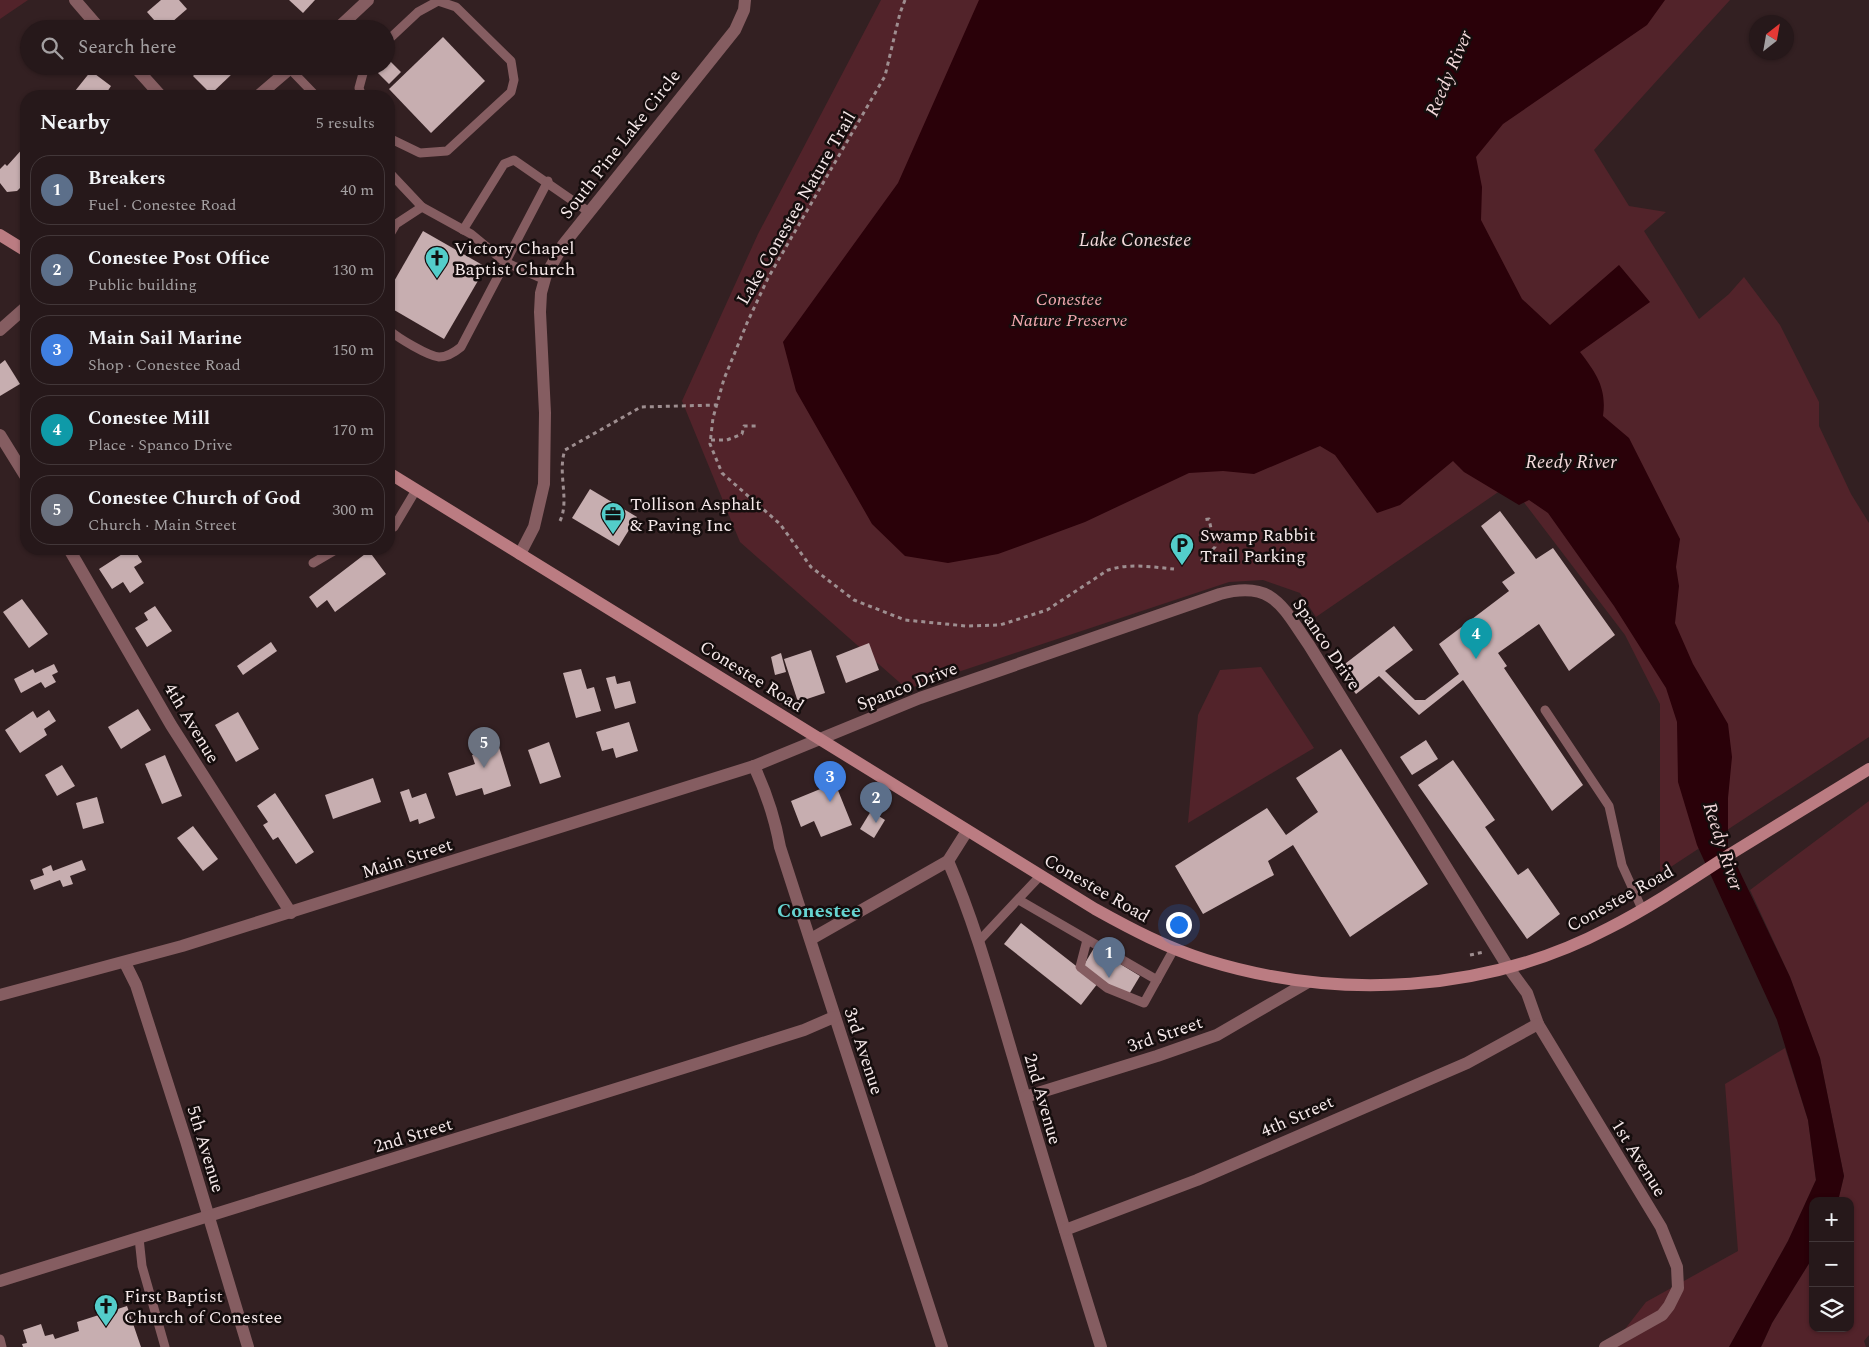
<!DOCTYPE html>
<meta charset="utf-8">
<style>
:root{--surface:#26181a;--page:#322527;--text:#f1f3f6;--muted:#a4a0a2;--line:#423739;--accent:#53cdca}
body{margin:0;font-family:Spectral,serif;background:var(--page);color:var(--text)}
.controls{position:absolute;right:15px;bottom:15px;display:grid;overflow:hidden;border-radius:10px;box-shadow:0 1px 4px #0004}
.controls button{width:45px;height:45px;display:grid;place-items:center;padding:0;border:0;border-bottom:1px solid var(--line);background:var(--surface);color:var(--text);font:25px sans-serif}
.compass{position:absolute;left:1749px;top:15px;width:45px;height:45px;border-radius:50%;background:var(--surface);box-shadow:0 1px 4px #0004;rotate:31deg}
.you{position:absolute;left:1178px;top:924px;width:18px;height:18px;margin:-12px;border:4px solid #fff;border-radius:50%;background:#1a73e8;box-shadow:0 0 0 8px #1a73e833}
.badge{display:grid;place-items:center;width:32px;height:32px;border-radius:50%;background:var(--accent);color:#fff;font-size:16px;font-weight:700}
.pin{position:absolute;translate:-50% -41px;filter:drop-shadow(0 1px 2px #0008)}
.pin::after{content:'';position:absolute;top:26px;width:18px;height:15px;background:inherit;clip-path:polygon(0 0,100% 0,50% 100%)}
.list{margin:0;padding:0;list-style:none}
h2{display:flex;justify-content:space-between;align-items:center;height:65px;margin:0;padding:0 20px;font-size:21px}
h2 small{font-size:16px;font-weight:400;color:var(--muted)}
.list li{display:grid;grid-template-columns:32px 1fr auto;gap:15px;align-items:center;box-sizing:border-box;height:70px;margin:0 10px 10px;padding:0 10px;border:1px solid var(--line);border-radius:20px}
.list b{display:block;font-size:19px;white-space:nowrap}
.list p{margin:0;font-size:16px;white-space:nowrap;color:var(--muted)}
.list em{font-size:16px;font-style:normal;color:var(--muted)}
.icon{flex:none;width:28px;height:28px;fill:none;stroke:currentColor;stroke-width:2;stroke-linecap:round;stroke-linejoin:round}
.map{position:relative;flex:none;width:1869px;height:1347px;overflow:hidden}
.search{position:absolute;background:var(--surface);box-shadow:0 1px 4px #0004;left:20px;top:20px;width:375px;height:55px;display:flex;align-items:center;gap:12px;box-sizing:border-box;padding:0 18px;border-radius:28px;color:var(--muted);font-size:19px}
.panel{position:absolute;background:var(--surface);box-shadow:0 1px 4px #0004;left:20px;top:90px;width:375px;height:465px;border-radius:20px}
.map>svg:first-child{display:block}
.green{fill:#52232a}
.water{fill:#2a0109}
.building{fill:#c7aeb0}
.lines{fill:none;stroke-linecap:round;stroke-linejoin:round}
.path{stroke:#9e8e90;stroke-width:3;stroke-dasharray:4 4;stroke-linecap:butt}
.service{stroke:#855d61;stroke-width:9}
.minor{stroke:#855d61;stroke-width:12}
.secondary{stroke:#bb7c82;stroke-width:12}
.labels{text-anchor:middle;stroke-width:5;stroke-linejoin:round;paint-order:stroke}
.street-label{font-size:18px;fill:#f6e9ea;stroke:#150d0d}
.poi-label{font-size:18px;fill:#f6e9ea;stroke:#150d0d;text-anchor:start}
.park-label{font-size:18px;font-style:italic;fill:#f3a9b0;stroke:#150d0d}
.water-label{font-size:19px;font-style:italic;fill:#f3d9db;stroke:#150d0d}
.quarter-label{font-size:20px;font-weight:bold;fill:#66d3d0;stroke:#150d0d}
</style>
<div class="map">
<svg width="1869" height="1347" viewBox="0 0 1869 1347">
<rect width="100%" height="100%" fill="#332022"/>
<!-- green -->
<g class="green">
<polygon points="0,0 28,0 0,19"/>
<polygon points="881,0 1730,0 1594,150 1629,206 1666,212 1644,231 1699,319 1729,294 1744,277 1780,325 1819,402 1819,426 1851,494 1869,523 1869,737 1660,874 1660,704 1625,635 1510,484 1316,617 1300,593 1263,580 1229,582 907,689 740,542 682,401 758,234"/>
<polygon points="1261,667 1314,748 1188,823 1198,715 1220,670"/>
<polygon points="1869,801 1869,1335 1864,1341 1866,1347 1761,1347 1772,1323 1813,1257 1813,1328 1850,1328 1850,1201 1838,1201 1844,1176 1820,1058 1790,977 1750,890"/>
<polygon points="1785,1048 1808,1120 1816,1180 1788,1241 1729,1347 1611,1347 1646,1302 1738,1251 1725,1084"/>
</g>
<!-- water -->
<path class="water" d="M979 0H1665L1647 25 1503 124 1476 157 1482 187 1481 220 1522 299 1550 325 1619 265 1650 302 1580 352C1596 373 1607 388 1603 416L1629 438 1680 539 1676 567 1679 586 1675 623 1693 664 1728 724 1732 757 1728 798V847L1790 977 1820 1058 1844 1176 1838 1201H1813V1257L1772 1323 1761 1347H1729L1788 1241 1816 1180 1808 1120 1777 1020 1697 845 1678 782 1677 722 1666 688 1614 606 1548 513 1529 500 1519 505 1464 472 1453 461 1400 505 1377 513 1335 455 1320 446 1254 474 1223 471 1189 473 1085 522 998 554 948 563 905 556 872 524 796 391 783 342 898 183Z"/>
<!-- building -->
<g class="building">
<polygon points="161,0 179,0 187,9 164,29 162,29 147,12"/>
<polygon points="289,0 315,0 303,13"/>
<polygon points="443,37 485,81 431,133 389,89"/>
<polygon points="389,60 401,72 389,84 377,72 383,66 386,66"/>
<polygon points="203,66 226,66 233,73 211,94 193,76"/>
<polygon points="91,71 111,86 107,92 113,96 71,96"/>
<polygon points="26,137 26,193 20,188 17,191 7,192 0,183 0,169 5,164 7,166 25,146 21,143"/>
<polygon points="423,231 486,267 444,339 389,307 389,290"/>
<polygon points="5,360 20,384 0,396 0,364"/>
<polygon points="590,489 637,517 619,546 572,518"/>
<polygon points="1500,511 1536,559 1553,548 1615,635 1569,671 1539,624 1498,653 1507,666 1504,668 1583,785 1552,811 1463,680 1419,715 1379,676 1356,694 1337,670 1394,626 1413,650 1385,671 1415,700 1425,700 1459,674 1439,644 1509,591 1502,582 1515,573 1481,526"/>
<polygon points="130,549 134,549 142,562 134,567 144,583 130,593 123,582 112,589 99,569"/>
<polygon points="369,551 386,574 335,612 327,600 317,608 309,597"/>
<polygon points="22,599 48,634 29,648 3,612"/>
<polygon points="155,606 172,631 147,647 135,628 148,620 144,613"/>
<polygon points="271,642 277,651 243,675 237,666"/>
<polygon points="869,643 879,670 846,683 836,656"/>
<polygon points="811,650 825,693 798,702 784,659"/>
<polygon points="781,653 786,672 775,675 771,657"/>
<polygon points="54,664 58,672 52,675 56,682 45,688 41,682 21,693 14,679 33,669 35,673"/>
<polygon points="581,669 587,689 594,687 601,711 576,718 563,673"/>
<polygon points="615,676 617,684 630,681 636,703 615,709 606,678"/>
<polygon points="138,709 151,730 121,749 108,727"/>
<polygon points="49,710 56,721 44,729 47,735 20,753 5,730 33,711 37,718"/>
<polygon points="238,712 259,749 236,762 215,725"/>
<polygon points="629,722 638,751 616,758 613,748 602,751 596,732"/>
<polygon points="1426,740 1438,759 1412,775 1400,757"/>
<polygon points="549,742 561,777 540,784 528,750"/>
<polygon points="499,747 511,786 484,795 482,788 456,796 448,773 475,764 472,755"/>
<polygon points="1341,749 1428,884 1350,937 1293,845 1268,861 1274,875 1203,914 1175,866 1267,808 1286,835 1318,812 1296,778"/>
<polygon points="165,755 182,796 162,804 145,764"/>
<polygon points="1453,760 1495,820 1485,827 1518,875 1528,868 1560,914 1527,939 1418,785"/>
<polygon points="62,765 75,786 57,796 45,775"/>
<polygon points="373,778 381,802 333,819 325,795"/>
<polygon points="835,783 852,825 821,837 814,821 801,827 791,801"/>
<polygon points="409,789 412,798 426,793 435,818 419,824 418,819 410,822 400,792"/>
<polygon points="275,793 314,852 296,864 278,837 273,840 263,825 268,822 257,806"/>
<polygon points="97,797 104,823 83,829 76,803"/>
<polygon points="871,811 885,820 874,838 860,829"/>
<polygon points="193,826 218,859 203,871 177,838"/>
<polygon points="82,860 86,870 70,876 73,884 63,887 60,880 34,890 30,880 44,875 42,869 51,865 53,871"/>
<polygon points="1021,923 1098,983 1081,1005 1004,944"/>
<polygon points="1094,948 1140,976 1128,996 1082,968"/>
<polygon points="127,1306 141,1347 23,1347 22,1344 27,1343 23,1330 41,1324 45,1336 53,1334 55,1339 79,1331 77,1322"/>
</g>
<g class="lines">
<!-- path -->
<g class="path">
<path d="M905 0 900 13 885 76 768 278 747 323 724 379 713 418 710 444 722 473 780 524 811 567 854 600 905 620 966 626 1000 625 1047 610 1108 570C1130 563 1152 567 1174 569"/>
<polyline points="711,440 727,440 742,434 744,426 757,426"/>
<path d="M560 521C570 500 557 473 565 450L641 407 716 405"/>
<polyline points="1201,561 1215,547 1209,519 1203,520"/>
<polyline points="1470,955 1484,952"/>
</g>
<!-- service -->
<g class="service">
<polyline points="386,42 418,12 438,1 456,7 511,61 514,80 511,92 447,151 420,153 389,138"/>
<polyline points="290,69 316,96"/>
<polyline points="362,96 359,88 365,66"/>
<polyline points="389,172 422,207 471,234 505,262 545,280"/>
<polyline points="463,230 504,164 514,160 589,212"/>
<polyline points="389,236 396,224 422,207"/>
<path d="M389 330C398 338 428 356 439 357 448 357 455 352 461 347L548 181"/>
<polyline points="389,529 394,527 416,490"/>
<polyline points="313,563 337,549"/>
<polyline points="1545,710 1609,806 1622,865 1642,909"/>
<polyline points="1019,900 1157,980"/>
<polyline points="1087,940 1080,967 1107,988 1144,1003 1174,949"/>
<polyline points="978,942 1040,876"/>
<polyline points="139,1238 142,1266 165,1347"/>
<polyline points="0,1339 2,1347"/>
</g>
<!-- minor -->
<g class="minor">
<polyline points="75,0 100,29"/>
<polyline points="337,29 368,0"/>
<polyline points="134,66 161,96"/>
<polyline points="258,96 293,66"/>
<polyline points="0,330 26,307"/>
<polyline points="0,435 26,477"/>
<polyline points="69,549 171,725 291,913"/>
<polyline points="520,554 534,527 544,484 545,413 540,312 541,293 546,275 563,245 735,30 744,10 745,0"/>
<path d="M754 766C766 792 775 818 780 847L942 1347"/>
<path d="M948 861C976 925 994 993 1014 1060 1042 1156 1071 1251 1101 1347"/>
<polyline points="811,939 948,861 967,831"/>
<polyline points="125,963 136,985 186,1141 248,1347"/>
<path d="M0 995 182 946 754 766 920 698 1220 594C1273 580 1282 606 1309 645L1508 967 1527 993 1538 1024 1661 1227 1677 1267 1678 1288 1669 1306 1662 1315 1605 1347"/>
<polyline points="1025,1097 1157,1056 1217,1035 1308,982"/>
<polyline points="1065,1230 1197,1180 1467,1063 1538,1024"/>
<polyline points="0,1281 712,1059 804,1030 834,1017"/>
</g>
<!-- secondary -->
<g class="secondary">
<polyline points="0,235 26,251"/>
<path d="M389 473 1095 909C1131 929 1167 948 1206 960 1338 1001 1486 993 1609 928 1652 906 1692 879 1732 853 1777 825 1823 797 1869 769"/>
</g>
</g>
<!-- icons -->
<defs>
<g id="church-pin" transform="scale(1.25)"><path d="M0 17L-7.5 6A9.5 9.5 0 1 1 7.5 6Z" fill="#53cdca" stroke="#150d0d"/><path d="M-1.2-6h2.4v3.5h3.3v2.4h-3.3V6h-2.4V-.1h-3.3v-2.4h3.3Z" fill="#111"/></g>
<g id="office-pin" transform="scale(1.25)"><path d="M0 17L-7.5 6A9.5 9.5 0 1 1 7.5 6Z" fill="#53cdca" stroke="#150d0d"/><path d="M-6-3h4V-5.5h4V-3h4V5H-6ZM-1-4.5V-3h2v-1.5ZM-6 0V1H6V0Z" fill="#111"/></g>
<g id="parking-pin" transform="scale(1.25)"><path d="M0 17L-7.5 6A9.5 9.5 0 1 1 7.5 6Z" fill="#53cdca" stroke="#150d0d"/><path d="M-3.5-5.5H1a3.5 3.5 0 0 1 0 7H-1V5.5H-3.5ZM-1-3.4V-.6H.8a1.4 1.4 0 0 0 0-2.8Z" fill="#111"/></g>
</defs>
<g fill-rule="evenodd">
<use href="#church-pin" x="437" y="258"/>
<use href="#office-pin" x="613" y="514"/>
<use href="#parking-pin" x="1182" y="545"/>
<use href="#church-pin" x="106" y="1306"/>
</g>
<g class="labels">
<!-- street labels -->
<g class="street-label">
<text transform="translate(620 144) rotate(-52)" y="6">South Pine Lake Circle</text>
<text transform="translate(796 208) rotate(-60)" y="6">Lake Conestee Nature Trail</text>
<text transform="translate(1327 644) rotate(56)" y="6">Spanco Drive</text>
<text transform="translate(752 676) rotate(32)" y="6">Conestee Road</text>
<text transform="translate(907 686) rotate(-21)" y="6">Spanco Drive</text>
<text transform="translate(192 723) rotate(59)" y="6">4th Avenue</text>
<text transform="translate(407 858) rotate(-18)" y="6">Main Street</text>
<text transform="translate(1097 888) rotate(30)" y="6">Conestee Road</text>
<text transform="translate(1620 898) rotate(-29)" y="6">Conestee Road</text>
<text transform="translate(1165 1034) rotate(-19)" y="6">3rd Street</text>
<text transform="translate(864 1051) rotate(72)" y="6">3rd Avenue</text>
<text transform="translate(1043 1099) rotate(74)" y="6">2nd Avenue</text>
<text transform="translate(1297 1116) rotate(-24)" y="6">4th Street</text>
<text transform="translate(413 1135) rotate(-17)" y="6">2nd Street</text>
<text transform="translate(206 1149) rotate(73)" y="6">5th Avenue</text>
<text transform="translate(1639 1158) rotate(58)" y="6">1st Avenue</text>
</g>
<!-- poi labels -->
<g class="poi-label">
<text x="454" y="254">Victory Chapel<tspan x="454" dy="21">Baptist Church</tspan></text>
<text x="630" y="510">Tollison Asphalt<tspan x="630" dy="21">&amp; Paving Inc</tspan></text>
<text x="1200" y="541">Swamp Rabbit<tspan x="1200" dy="21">Trail Parking</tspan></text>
<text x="124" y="1302">First Baptist<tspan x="124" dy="21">Church of Conestee</tspan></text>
</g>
<!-- park labels -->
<g class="park-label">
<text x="1069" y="305">Conestee<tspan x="1069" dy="21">Nature Preserve</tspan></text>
</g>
<!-- water labels -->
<g class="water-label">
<text transform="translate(1448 73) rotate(-67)" y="7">Reedy River</text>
<text x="1135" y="246">Lake Conestee</text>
<text x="1571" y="468">Reedy River</text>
<text transform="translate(1724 846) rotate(72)" y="7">Reedy River</text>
</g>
<!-- quarter labels -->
<g class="quarter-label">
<text x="819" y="917">Conestee</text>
</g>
</g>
</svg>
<div class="controls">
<button>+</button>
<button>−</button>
<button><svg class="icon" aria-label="layers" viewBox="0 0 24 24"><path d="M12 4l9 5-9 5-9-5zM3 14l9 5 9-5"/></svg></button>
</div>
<svg class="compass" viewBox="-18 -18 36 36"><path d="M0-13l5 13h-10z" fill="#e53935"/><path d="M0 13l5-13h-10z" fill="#a4a0a2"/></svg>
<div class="you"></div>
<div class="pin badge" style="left:1109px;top:978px;background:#5c6f8a">1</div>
<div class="pin badge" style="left:876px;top:823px;background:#5c6f8a">2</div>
<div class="pin badge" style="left:830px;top:802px;background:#3f7fe0">3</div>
<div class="pin badge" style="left:1476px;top:659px;background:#0f9aa8">4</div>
<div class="pin badge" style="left:484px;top:768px;background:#6b7280">5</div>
<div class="search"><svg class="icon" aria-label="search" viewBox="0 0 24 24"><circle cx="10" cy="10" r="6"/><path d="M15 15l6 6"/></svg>Search here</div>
<section class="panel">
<h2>Nearby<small>5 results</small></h2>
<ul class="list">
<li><span class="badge" style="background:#5c6f8a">1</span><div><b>Breakers</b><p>Fuel · Conestee Road</p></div><em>40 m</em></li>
<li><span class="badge" style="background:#5c6f8a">2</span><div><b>Conestee Post Office</b><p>Public building</p></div><em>130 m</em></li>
<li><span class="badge" style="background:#3f7fe0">3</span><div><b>Main Sail Marine</b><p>Shop · Conestee Road</p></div><em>150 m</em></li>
<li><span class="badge" style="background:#0f9aa8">4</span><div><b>Conestee Mill</b><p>Place · Spanco Drive</p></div><em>170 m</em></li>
<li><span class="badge" style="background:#6b7280">5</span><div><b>Conestee Church of God</b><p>Church · Main Street</p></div><em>300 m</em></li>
</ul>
</section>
</div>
